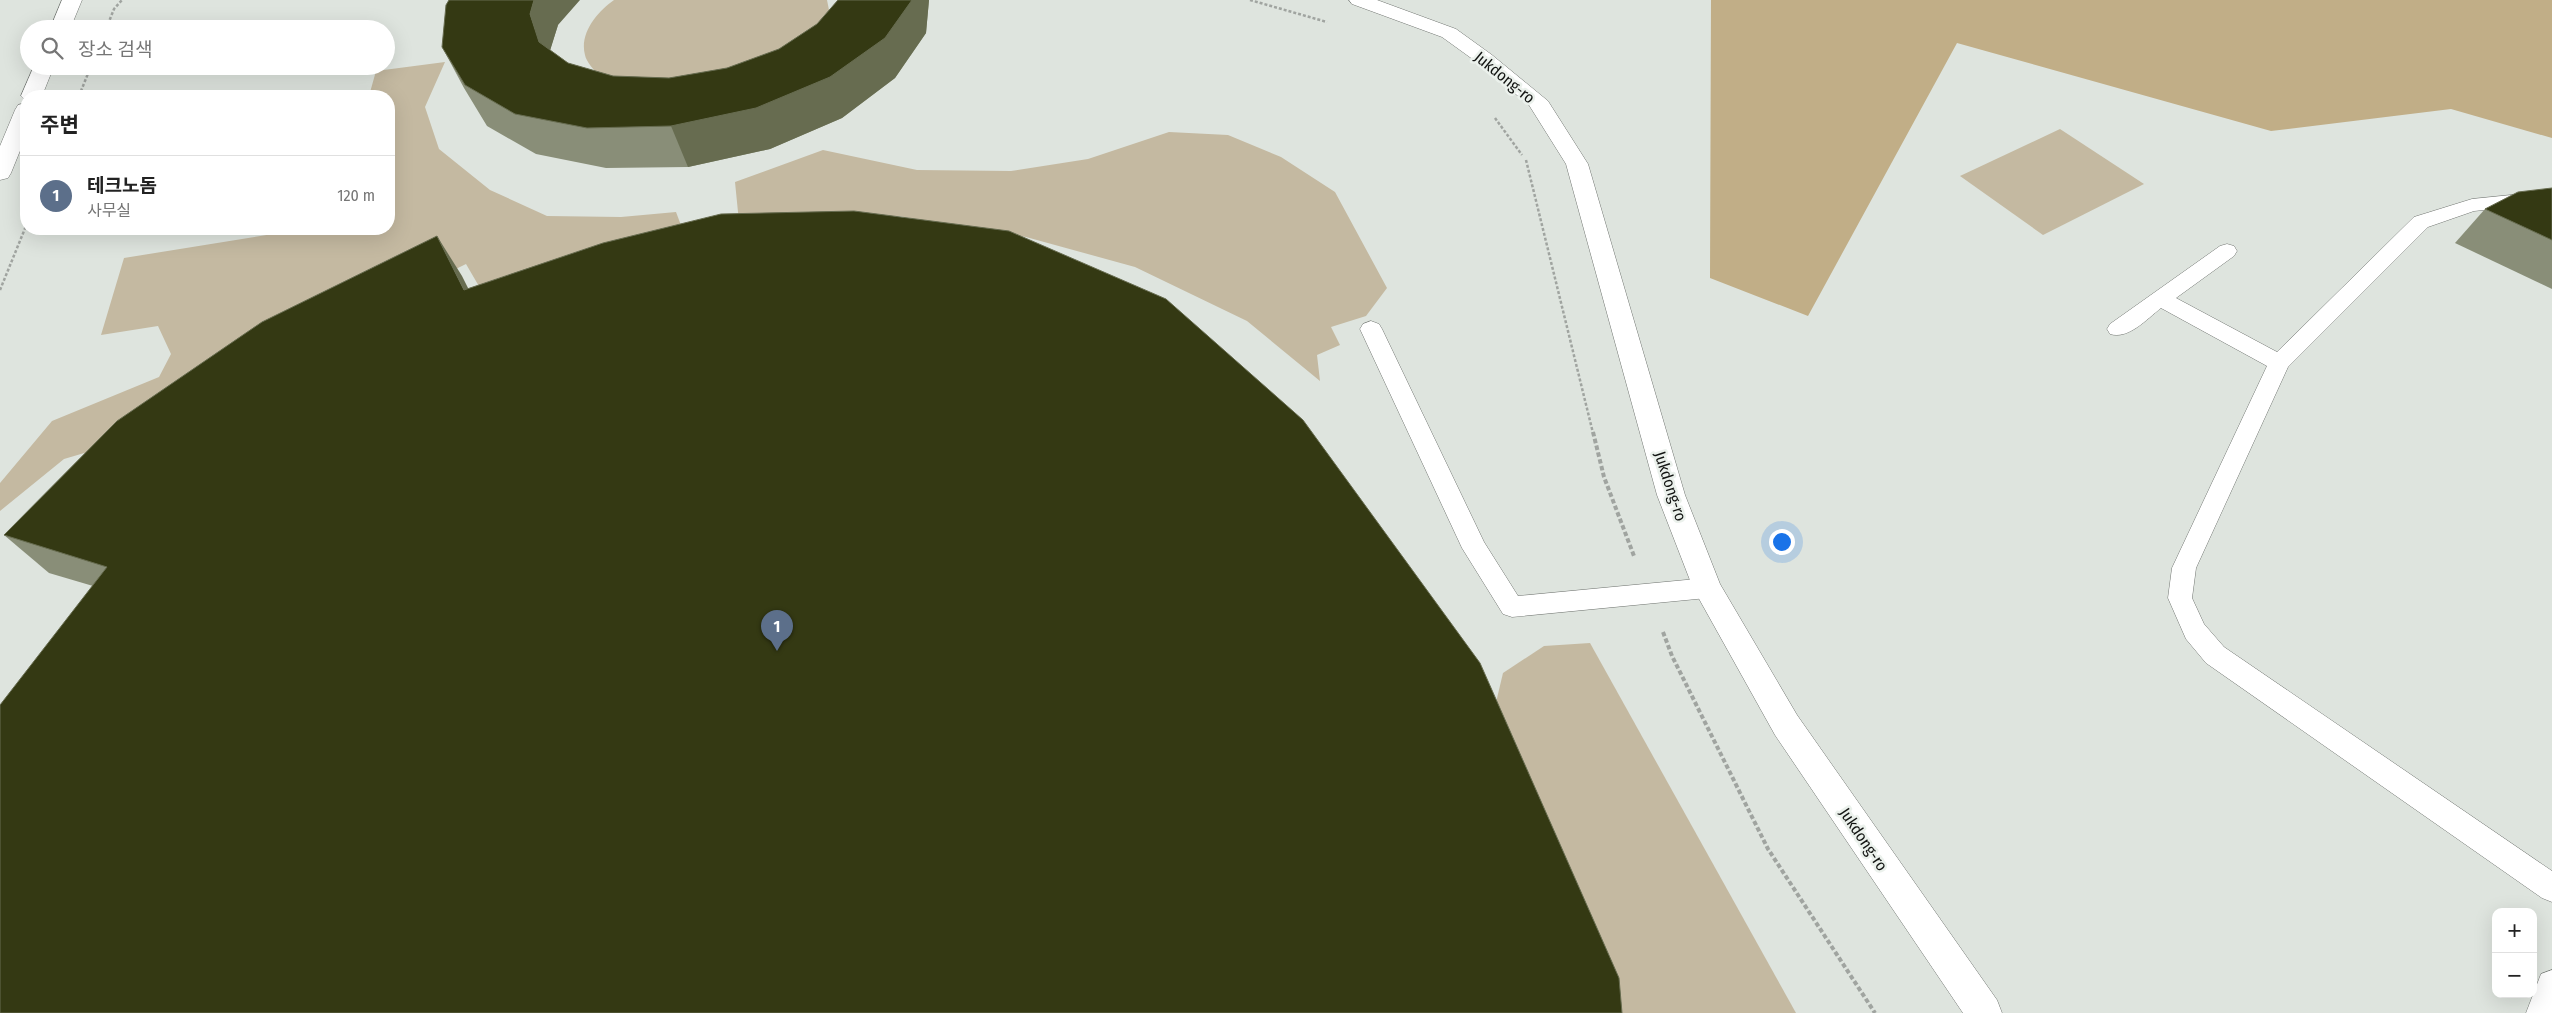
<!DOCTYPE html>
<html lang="ko">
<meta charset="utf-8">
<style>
:root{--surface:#fff;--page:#f6f6f6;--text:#222;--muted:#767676;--line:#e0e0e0;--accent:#c03b7f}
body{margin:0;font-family:"Fira Sans Condensed","Noto Sans KR",sans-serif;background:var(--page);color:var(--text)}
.controls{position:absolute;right:15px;bottom:15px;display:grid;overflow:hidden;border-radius:10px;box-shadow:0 5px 20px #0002}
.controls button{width:45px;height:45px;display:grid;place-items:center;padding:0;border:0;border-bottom:1px solid var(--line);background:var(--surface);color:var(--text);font:25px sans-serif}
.you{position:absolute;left:1781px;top:541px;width:18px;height:18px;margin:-12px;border:4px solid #fff;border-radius:50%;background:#1a73e8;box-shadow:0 0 0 8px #1a73e833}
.badge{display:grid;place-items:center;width:32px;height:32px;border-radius:50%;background:var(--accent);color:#fff;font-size:16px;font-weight:700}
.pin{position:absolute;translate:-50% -41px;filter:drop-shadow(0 1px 2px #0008)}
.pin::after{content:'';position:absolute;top:26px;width:18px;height:15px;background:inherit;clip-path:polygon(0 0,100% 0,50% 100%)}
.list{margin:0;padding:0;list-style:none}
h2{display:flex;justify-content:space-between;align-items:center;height:65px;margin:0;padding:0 20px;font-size:21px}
h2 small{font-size:16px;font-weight:400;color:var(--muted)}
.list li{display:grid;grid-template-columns:32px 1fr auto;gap:15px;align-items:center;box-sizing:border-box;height:80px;padding:0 20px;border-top:1px solid var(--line)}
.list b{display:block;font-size:19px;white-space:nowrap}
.list p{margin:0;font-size:16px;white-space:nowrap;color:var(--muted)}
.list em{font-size:16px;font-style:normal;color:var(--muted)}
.icon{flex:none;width:28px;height:28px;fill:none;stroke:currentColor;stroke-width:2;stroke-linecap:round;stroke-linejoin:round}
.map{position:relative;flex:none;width:2552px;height:1013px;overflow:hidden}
.search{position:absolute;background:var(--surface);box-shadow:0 5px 20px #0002;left:20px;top:20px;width:375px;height:55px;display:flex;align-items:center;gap:12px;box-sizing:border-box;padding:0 18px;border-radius:28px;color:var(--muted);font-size:19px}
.panel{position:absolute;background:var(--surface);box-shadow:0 5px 20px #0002;left:20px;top:90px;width:375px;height:145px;border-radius:20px}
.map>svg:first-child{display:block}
.green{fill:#c4b9a1}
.forest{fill:#c1ae87}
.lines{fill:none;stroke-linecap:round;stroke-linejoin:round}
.service-casing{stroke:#727672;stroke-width:1}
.minor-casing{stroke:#727672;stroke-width:1}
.tertiary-casing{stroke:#727672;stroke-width:1}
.path-far1{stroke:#a0a4a0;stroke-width:2.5;stroke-dasharray:3 2;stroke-linecap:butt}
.path{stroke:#a0a4a0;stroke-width:4;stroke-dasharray:4.5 2.5;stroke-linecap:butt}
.service{fill:#fff;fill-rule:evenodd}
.minor{fill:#fff;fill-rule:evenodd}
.tertiary{fill:#fff;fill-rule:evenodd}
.wall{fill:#898e78}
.shaded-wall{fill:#676c50}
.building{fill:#343913;stroke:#676c50}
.labels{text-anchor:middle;stroke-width:5;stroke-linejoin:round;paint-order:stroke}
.street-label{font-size:16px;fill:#121412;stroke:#ebf1ec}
</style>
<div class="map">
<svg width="2552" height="1013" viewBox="0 0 2552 1013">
<rect width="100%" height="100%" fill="#dee4de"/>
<!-- green -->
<g class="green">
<path d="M614 0H827L830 15 739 89 598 75C594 70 586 61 585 55 579 33 598 11 614 0Z"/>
<polygon points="445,62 425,107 439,149 490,190 547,216 621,217 676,212 685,236 487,300 466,264 278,357 125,441 64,459 0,511 0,483 52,421 159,377 171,354 158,326 101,335 124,258 304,229 389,229 389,96 369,96 376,71"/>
<polygon points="2060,129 2144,184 2043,235 1960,176"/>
<polygon points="1169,132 1228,135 1281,157 1335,192 1387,288 1366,316 1331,327 1340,345 1317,355 1320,381 1247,321 1135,267 1026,237 898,216 767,219 739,222 735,182 823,150 917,170 1011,171 1088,159"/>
<polygon points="1590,643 1796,1013 1617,1013 1493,715 1503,673 1544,646"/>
</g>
<!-- forest -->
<polygon class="forest" points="1711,0 2552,0 2552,138 2451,109 2271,131 1957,43 1808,316 1710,278"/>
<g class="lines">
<!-- service casing -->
<g class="service-casing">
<g id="service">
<path d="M2541 192 2552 193V205L2541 204 2474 211 2428 227 2288 367 2196 568 2192 598 2204 624 2224 647 2552 871V902L2542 898 2206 663 2186 639 2168 598 2172 568 2267 366 2161 308C2147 319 2128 340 2110 334L2107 329 2110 324 2220 246 2227 244 2234 246 2237 251 2234 256 2176 298 2277 352 2414 217 2472 199Z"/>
<polygon points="1371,321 1379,324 1382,329 1484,542 1518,596 1707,578 1716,581 1719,588 1716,595 1707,598 1512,617 1503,614 1462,548 1360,329 1363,324"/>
<polygon points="2552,970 2552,1013 2526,1013 2541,974"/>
</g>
</g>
<!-- minor casing -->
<g class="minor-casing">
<polygon id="minor" points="1349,0 1377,0 1456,29 1492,55 1548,101 1588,164 1685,495 1720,584 1797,715 1997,1000 2002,1013 1963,1013 1775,735 1693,588 1657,495 1566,164 1529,105 1478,63 1442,37 1352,4"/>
</g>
<!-- tertiary casing -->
<g class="tertiary-casing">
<g id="tertiary">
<polygon points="62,0 82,0 70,29 50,29"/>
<polygon points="34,66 54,66 42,96 26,96 26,101 21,96"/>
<polygon points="26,103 26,136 11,173 8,178 0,180 0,146 15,110 18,105"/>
</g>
</g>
<!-- path-far1 -->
<g class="path-far1">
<polyline points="1250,0 1327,22"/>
<polyline points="106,29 114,9 122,0"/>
<polyline points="79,96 91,66"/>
<polyline points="1495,118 1522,155"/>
<polyline points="1526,160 1593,433"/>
<polyline points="0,290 26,226"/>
</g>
<!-- path -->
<g class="path">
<polyline points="1593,432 1604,477 1634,556"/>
<polyline points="1663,632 1672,656 1768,849 1875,1013"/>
</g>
<!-- service -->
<use href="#service" class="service"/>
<!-- minor -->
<use href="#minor" class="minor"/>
<!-- tertiary -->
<use href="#tertiary" class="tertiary"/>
</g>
<!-- wall -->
<g class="wall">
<polygon points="838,0 929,0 926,33 895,78 842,118 770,149 688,167 606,168 536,154 487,126 464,88 442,47 558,25 550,50 568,63 613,76 669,78 727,68 779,49 817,24"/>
<polygon points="2552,188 2552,289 2455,243 2485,209"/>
<polygon points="462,276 93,586 49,573 4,535"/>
</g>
<!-- shaded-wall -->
<g class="shaded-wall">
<polygon points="534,0 580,0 558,25 549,54 539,42 530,14"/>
<polygon points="912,0 929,0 926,33 895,78 842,118 770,149 688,167 671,126"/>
<polygon points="437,236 462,276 489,330 464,290"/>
</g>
<!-- building -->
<g class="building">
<polygon points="449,0 534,0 530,14 539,42 568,63 613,76 669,78 727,68 779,49 817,24 838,0 912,0 885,38 830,77 756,108 671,126 587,128 515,114 465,85 442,47 446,5"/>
<polygon points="2552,188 2552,240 2485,209 2518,192"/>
<polygon points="854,211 1009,231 1166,299 1303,420 1480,663 1619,978 1622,1013 0,1013 0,705 107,567 4,535 117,421 262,322 437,236 464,290 603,243 721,214"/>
</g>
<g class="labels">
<!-- street labels -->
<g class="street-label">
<text transform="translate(1505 77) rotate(39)" y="6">Jukdong-ro</text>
<text transform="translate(1671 486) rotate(72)" y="6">Jukdong-ro</text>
<text transform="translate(1864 839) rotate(56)" y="6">Jukdong-ro</text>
</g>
</g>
</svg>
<div class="controls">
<button>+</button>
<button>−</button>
</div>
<div class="you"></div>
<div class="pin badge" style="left:777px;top:651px;background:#5c6f8a">1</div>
<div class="search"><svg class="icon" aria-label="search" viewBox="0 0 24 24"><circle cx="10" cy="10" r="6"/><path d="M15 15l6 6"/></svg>장소 검색</div>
<section class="panel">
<h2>주변<small></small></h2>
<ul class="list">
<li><span class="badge" style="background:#5c6f8a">1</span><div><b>테크노돔</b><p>사무실</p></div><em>120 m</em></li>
</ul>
</section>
</div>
